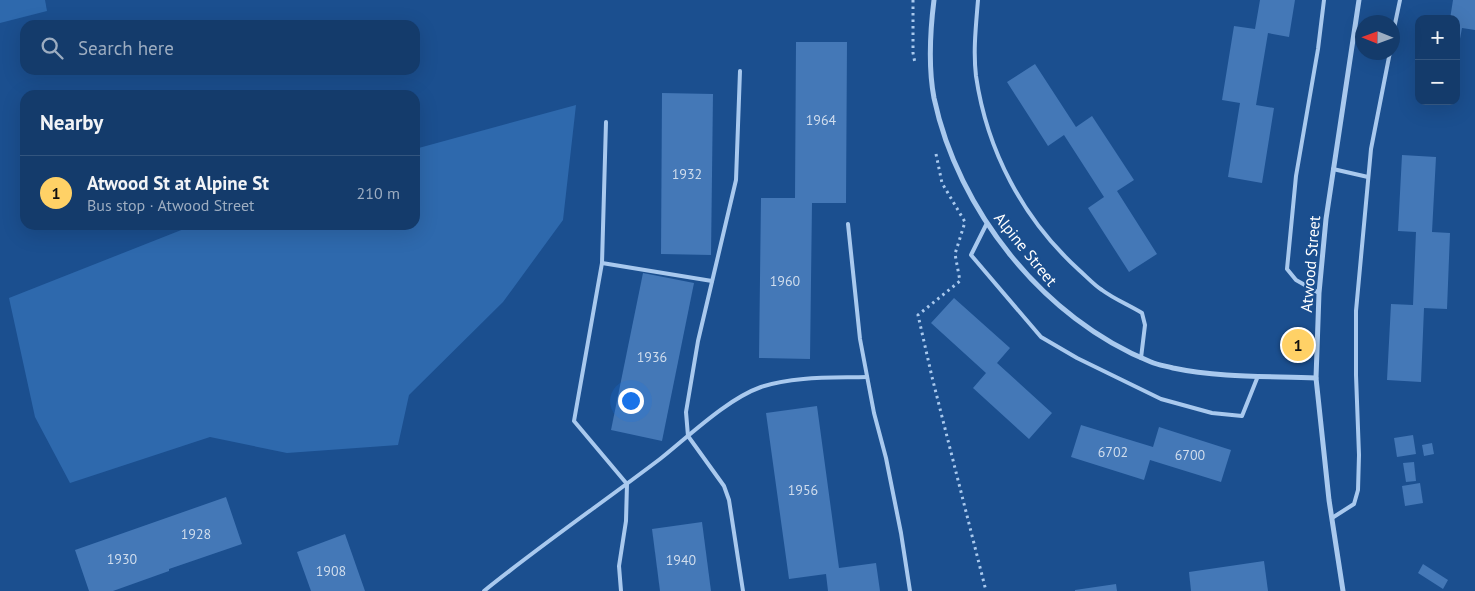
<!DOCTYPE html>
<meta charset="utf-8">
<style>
:root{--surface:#143b6b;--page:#1d4271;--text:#f1f3f6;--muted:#9dadc1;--line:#33557e;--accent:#ffd166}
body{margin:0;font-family:"PT Sans",sans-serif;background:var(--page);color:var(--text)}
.controls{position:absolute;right:15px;top:15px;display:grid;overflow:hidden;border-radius:10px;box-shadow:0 5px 20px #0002}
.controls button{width:45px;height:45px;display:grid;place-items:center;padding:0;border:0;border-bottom:1px solid var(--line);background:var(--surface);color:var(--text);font:25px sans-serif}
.compass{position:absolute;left:1355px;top:15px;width:45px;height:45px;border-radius:50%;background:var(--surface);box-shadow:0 5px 20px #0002;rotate:271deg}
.you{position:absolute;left:630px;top:400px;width:18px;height:18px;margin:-12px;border:4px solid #fff;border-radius:50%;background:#1a73e8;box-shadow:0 0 0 8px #1a73e833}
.badge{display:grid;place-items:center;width:32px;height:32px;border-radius:50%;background:var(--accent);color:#111;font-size:16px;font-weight:700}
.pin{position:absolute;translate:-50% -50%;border:2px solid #fff;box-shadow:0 1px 5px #0006}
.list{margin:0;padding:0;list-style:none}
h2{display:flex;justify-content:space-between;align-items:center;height:65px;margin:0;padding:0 20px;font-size:21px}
h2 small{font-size:16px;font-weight:400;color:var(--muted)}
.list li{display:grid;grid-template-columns:32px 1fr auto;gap:15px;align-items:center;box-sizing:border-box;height:75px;padding:0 20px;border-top:1px solid var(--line)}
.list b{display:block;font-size:19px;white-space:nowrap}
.list p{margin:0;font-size:16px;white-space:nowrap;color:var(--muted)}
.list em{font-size:16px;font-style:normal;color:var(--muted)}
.icon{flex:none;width:28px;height:28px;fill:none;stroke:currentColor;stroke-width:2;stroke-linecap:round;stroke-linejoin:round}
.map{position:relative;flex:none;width:1475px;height:591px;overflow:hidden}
.search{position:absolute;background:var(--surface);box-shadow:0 5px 20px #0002;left:20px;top:20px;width:400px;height:55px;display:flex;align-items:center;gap:12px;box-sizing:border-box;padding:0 18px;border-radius:15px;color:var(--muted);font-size:19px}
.panel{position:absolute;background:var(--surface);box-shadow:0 5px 20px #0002;left:20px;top:90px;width:400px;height:140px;border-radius:15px}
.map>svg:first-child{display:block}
.green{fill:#2e69ad}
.building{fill:#4478b7}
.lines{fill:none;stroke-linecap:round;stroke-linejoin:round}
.path{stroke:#a9c9ee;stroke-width:3;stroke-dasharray:2.5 4;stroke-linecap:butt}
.service{stroke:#a9c9ee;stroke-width:4}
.minor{stroke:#a9c9ee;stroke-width:5}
.labels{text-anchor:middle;stroke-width:4;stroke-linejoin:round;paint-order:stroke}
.number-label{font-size:14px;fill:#d0dded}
.street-label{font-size:16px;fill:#fff;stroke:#1b4f8f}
</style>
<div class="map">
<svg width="1475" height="591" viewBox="0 0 1475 591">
<rect width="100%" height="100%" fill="#1b4f8f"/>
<!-- green -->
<g class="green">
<polygon points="0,0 45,0 47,11 0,23"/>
<polygon points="576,105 563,220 503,302 409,395 398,445 287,453 210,437 70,483 35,417 9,298 194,225 415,225 415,149"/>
</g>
<!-- building -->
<g class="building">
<polygon points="1260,0 1295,0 1289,37 1268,33 1256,105 1274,108 1262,183 1228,177 1240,103 1222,100 1234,26 1255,29"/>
<polygon points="1453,0 1475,0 1475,30 1462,28 1457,55 1456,19 1450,19"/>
<polygon points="796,42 847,42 846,203 812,203 810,359 759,358 761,198 795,198"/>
<polygon points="1035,64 1076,127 1092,116 1134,180 1117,191 1157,254 1129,272 1088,208 1104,197 1064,135 1048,146 1007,82"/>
<polygon points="662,93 713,94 711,255 661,254"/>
<polygon points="1402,155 1436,157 1432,232 1450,233 1447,309 1424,308 1421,382 1387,380 1391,304 1413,305 1416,232 1398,231"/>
<polygon points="643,273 694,283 662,441 611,430"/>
<polygon points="954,298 1010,348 997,363 1052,413 1029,439 973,388 986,373 931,323"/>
<polygon points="817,406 839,568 876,563 880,591 828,591 826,574 789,579 766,413"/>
<polygon points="1081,425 1153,447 1159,427 1231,450 1221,482 1150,460 1144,480 1071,457"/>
<polygon points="1413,435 1416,454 1397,457 1394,438"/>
<polygon points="1432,443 1434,454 1424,456 1422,445"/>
<polygon points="1414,462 1416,481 1406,482 1403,463"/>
<polygon points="1420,483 1423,503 1405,506 1402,486"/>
<polygon points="226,497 242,544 169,569 169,571 113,591 89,591 75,550"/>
<polygon points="702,522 711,591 660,591 652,529"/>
<polygon points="345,534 365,591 311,591 297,552"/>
<polygon points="1264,561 1268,591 1191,591 1189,572"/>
<polygon points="1423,564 1448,580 1443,589 1418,573"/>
<polygon points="1116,584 1117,591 1075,591 1075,590"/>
</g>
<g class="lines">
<!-- path -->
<g class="path">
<polyline points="913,0 913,53 915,63"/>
<polyline points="936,154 942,183 965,222 955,254 960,281 918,315 932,377 986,591"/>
</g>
<!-- service -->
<g class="service">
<path d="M978 0C976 25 973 51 976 76 987 151 1023 219 1079 270 1087 277 1094 285 1102 290 1114 299 1129 305 1142 313L1145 325 1141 358"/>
<polyline points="1392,38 1400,0"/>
<polyline points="740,71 736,180 698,341 686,412 688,436 724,486 729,500 743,591"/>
<polyline points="606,122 602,263 574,421 627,484 626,521 619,566 621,591"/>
<polyline points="1333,169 1368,177"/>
<polyline points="987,223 971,255 1041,337 1077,358 1161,399 1212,413 1242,416 1258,376"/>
<polyline points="848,224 860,339 874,413 886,458 901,533 910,591"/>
<polyline points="602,263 712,281"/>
<polyline points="1319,293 1296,280 1287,269 1296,176 1318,49 1324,0"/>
<polyline points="1332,518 1354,504 1358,490 1359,455 1356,375 1356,311 1371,149 1390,52"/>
<path d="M484 591C541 545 602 503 660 459 689 436 727 399 761 387 794 376 833 378 867 377"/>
</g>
<!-- minor -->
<g class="minor">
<path d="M934 0C930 32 928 66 934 98 958 211 1044 319 1151 362 1158 365 1166 366 1173 368 1220 378 1269 376 1316 378"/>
<polyline points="1343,591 1329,500 1316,378 1319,293 1326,219 1359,0"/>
</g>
</g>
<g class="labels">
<!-- number labels -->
<g class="number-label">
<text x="821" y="125">1964</text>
<text x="687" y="179">1932</text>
<text x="785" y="286">1960</text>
<text x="652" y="362">1936</text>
<text x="1113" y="457">6702</text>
<text x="1190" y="460">6700</text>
<text x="803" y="495">1956</text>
<text x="196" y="539">1928</text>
<text x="122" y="564">1930</text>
<text x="681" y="565">1940</text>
<text x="331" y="576">1908</text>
</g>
<!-- street labels -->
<g class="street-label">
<text transform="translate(1026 249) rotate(51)" y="6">Alpine Street</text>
<text transform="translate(1310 264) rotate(-85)" y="6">Atwood Street</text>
</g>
</g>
</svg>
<div class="controls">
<button>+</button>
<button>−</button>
</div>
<svg class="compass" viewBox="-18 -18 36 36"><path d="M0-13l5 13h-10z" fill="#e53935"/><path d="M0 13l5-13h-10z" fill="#9dadc1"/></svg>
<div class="you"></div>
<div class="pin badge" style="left:1298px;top:345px">1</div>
<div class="search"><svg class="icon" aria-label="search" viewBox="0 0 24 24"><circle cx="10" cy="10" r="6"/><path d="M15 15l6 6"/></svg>Search here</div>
<section class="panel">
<h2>Nearby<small></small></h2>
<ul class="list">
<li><span class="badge">1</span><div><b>Atwood St at Alpine St</b><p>Bus stop · Atwood Street</p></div><em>210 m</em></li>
</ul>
</section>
</div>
